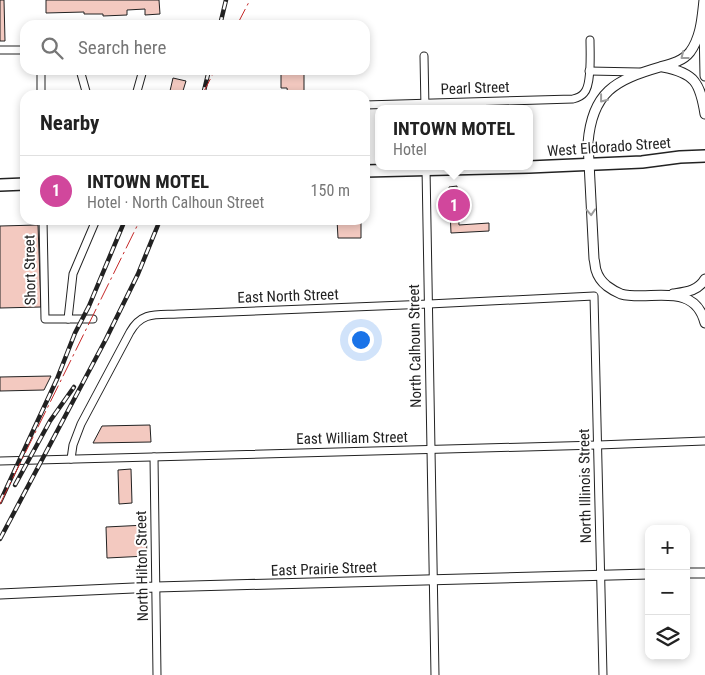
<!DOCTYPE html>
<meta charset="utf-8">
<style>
:root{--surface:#fff;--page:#f6f6f6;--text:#222;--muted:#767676;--line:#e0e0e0;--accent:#c62828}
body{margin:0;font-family:"Roboto Condensed",sans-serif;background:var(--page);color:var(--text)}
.controls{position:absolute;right:15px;bottom:15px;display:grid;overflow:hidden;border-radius:10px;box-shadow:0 2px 8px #0003}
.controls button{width:45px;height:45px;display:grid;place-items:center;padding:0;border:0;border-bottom:1px solid var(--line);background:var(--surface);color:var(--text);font:25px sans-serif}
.you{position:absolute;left:360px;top:339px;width:18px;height:18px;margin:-12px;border:4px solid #fff;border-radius:50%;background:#1a73e8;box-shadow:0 0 0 8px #1a73e833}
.badge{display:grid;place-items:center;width:32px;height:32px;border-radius:50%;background:var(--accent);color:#fff;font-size:16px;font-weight:700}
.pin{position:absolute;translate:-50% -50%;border:2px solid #fff;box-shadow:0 1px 5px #0006}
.popup{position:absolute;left:375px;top:105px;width:158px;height:65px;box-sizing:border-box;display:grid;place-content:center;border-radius:10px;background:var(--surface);filter:drop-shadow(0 1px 4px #0005);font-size:16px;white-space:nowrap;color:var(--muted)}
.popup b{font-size:19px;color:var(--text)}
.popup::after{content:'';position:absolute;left:50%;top:100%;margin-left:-10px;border:10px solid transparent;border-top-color:var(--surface)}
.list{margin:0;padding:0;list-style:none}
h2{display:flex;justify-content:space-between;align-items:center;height:65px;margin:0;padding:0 20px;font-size:21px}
h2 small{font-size:16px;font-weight:400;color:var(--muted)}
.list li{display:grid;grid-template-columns:32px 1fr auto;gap:15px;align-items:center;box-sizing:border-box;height:70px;padding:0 20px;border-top:1px solid var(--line)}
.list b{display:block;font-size:19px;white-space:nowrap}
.list p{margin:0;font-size:16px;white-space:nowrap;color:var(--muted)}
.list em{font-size:16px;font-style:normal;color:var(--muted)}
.icon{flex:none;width:28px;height:28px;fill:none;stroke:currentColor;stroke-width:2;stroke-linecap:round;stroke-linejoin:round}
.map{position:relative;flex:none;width:705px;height:675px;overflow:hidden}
.search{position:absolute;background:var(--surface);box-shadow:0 2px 8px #0003;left:20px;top:20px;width:350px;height:55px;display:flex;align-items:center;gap:12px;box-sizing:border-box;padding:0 18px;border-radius:15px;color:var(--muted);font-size:19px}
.panel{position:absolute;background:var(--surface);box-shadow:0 2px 8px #0003;left:20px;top:90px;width:350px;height:135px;border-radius:15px}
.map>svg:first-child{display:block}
.building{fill:#f3c9c0;stroke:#222}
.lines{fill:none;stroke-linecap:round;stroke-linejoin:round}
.minor-casing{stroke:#222;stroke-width:9}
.tertiary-casing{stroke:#222;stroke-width:11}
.primary-casing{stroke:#222;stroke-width:14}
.minor{stroke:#fff;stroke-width:7}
.tertiary{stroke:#fff;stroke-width:9}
.primary{stroke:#fff;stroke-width:11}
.rail-casing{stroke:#222;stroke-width:4.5}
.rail{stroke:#fff;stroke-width:2.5;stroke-dasharray:8;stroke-linecap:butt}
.power{stroke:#c62828;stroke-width:1;stroke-dasharray:18 4 2.5 4;stroke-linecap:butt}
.oneway{stroke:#9c9c9c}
.labels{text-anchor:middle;stroke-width:4;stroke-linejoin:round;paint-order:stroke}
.street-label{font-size:15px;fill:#222;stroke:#fff}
</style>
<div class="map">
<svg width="705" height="675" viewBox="0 0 705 675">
<rect width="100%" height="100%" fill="#fff"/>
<!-- building -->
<g class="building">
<polygon points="0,0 4,0 5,41 0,41"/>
<polygon points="46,0 159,0 160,14 145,15 145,9 127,10 127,15 103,16 103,14 84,14 84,12 46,13"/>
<polygon points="281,70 304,70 304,94 288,95 287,88 281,88"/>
<polygon points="173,78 186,81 182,94 170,91"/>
<polygon points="457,186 459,225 489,223 489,231 451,233 449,187"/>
<polygon points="337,220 361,220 361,238 338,238"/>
<polygon points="38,225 41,307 0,308 0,226"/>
<polygon points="51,376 44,390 0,391 0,377"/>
<polygon points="150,425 151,442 93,443 102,426"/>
<polygon points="131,469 132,503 119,504 118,470"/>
<polygon points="146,525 147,556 107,558 106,527"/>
</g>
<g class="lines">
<!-- minor casing -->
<g class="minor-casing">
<g id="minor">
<polyline points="0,50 25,50"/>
<polyline points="424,56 425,109"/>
<polyline points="41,70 41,95"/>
<polyline points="80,70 87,95"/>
<polyline points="589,71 639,72"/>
<polyline points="136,95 143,70"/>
<path d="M365 105 573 99C577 98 581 97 584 93 592 85 590 52 590 40"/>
<polyline points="426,168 435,675"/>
<polyline points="43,220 45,319 93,319"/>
<polyline points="68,319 73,274 96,220"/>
<polyline points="154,457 157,675"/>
<path d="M71 459 73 445 81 424 130 332C142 311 157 315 178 314L429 304 594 296 603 675"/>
<polyline points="0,461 598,445 705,441"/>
</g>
</g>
<!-- tertiary casing -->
<g class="tertiary-casing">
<g id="tertiary">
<path d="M704 0C702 18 701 37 690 52 683 61 671 64 660 67 615 80 592 92 588 143L594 259C595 262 595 267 596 270 598 277 602 282 607 286 611 289 616 292 621 294 649 302 694 280 705 323"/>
<polyline points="704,25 705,76"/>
<path d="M663 67C695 73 700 83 705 114"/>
<path d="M673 294C686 292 698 291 705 279"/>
<polyline points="686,573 705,573"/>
<polyline points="0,594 156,587 649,574"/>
</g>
</g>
<!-- primary casing -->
<g class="primary-casing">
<g id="primary">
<polyline points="365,171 529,167 642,162 680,157 705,156"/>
<polyline points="0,185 25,184"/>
</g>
</g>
<!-- minor -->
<use href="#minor" class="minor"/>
<!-- tertiary -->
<use href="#tertiary" class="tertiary"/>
<!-- primary -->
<use href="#primary" class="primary"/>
<!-- rail casing -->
<g class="rail-casing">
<g id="rail">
<polyline points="220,25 226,0"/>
<polyline points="203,95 209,70"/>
<polyline points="15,485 50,421 74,387"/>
<polyline points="0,502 57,379 75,333 89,306 125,220"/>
<polyline points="0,539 106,339 138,274 160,220"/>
</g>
</g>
<!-- rail -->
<use href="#rail" class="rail"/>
<!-- power -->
<g class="power">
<polyline points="237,25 250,0"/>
<polyline points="202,95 215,70"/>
<polyline points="0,504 140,220"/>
</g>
</g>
<!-- one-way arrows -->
<defs><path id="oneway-chevron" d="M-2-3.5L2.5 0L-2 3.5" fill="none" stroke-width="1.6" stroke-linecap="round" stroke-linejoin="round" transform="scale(1.25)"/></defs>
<g class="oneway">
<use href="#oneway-chevron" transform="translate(684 56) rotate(142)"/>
<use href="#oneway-chevron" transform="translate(603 99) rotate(128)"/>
<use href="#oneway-chevron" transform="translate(591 212) rotate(87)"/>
</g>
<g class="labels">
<!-- street labels -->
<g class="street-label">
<text transform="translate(475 88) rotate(-2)" y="5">Pearl Street</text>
<text transform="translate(609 147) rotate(-4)" y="5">West Eldorado Street</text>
<text transform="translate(30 270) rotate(-91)" y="5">Short Street</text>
<text transform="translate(288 296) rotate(-2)" y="5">East North Street</text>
<text transform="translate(415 346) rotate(-91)" y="5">North Calhoun Street</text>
<text transform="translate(352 438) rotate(-1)" y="5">East William Street</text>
<text transform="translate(585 486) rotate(-91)" y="5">North Illinois Street</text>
<text transform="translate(142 566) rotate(-91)" y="5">North Hilton Street</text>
<text transform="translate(324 569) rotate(-2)" y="5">East Prairie Street</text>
</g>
</g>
</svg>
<div class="controls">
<button>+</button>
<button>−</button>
<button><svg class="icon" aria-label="layers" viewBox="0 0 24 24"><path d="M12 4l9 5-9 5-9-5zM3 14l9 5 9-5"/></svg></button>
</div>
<div class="you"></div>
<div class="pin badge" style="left:454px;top:205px;background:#d1479c">1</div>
<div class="popup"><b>INTOWN MOTEL</b>Hotel</div>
<div class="search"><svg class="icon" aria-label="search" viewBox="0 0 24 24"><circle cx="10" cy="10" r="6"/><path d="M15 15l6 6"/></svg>Search here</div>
<section class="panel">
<h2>Nearby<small></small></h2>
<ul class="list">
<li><span class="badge" style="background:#d1479c">1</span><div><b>INTOWN MOTEL</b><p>Hotel · North Calhoun Street</p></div><em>150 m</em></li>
</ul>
</section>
</div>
